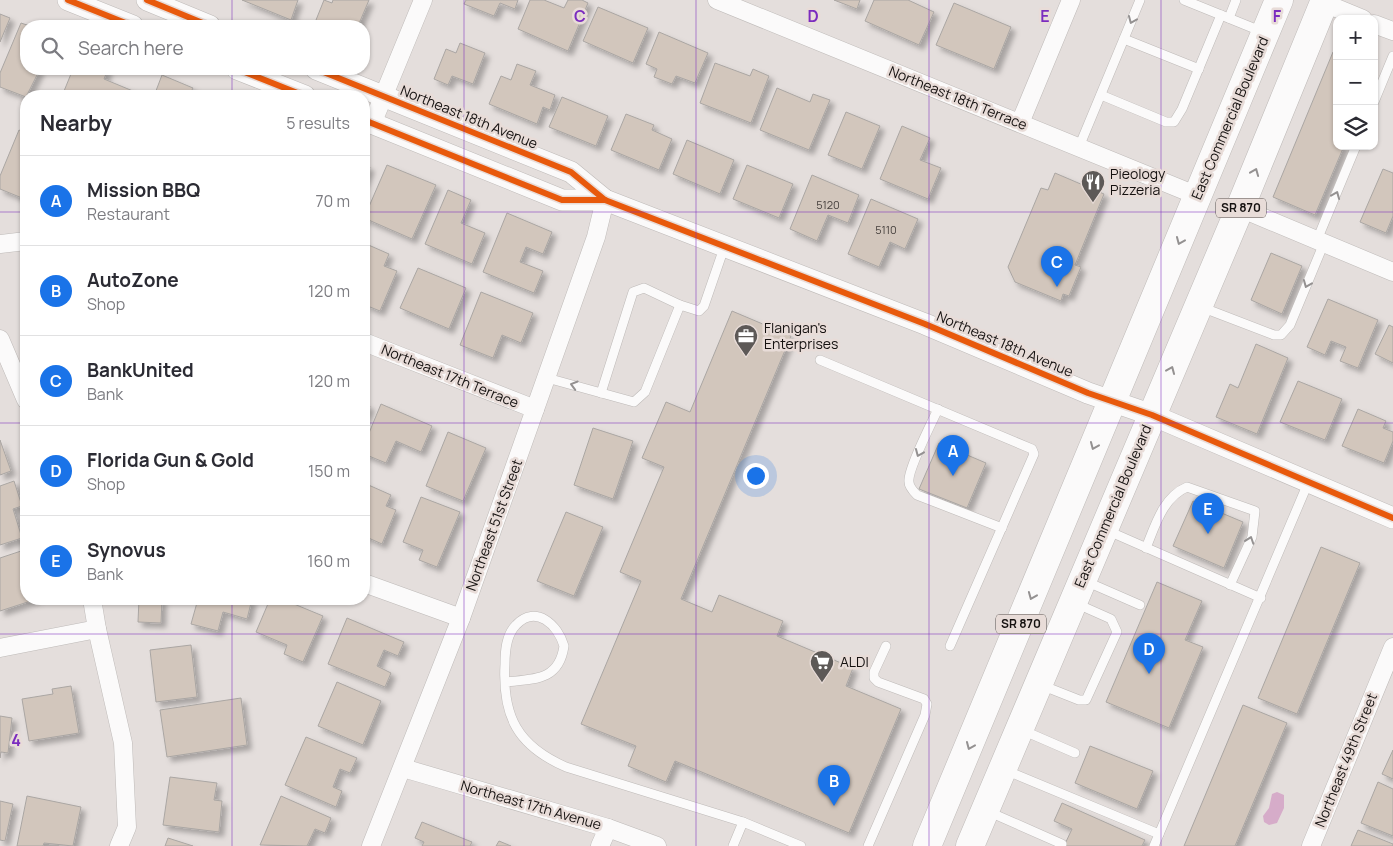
<!DOCTYPE html>
<meta charset="utf-8">
<style>
:root{--surface:#fff;--page:#f2f2f3;--text:#2b2b33;--muted:#7c7c81;--line:#e1e1e2;--accent:#1a73e8}
body{margin:0;font-family:Manrope,sans-serif;background:var(--page);color:var(--text)}
.controls{position:absolute;right:15px;top:15px;display:grid;overflow:hidden;border-radius:10px;box-shadow:0 1px 4px #0004}
.controls button{width:45px;height:45px;display:grid;place-items:center;padding:0;border:0;border-bottom:1px solid var(--line);background:var(--surface);color:var(--text);font:25px sans-serif}
.you{position:absolute;left:755px;top:475px;width:18px;height:18px;margin:-12px;border:4px solid #fff;border-radius:50%;background:#1a73e8;box-shadow:0 0 0 8px #1a73e833}
.badge{display:grid;place-items:center;width:32px;height:32px;border-radius:50%;background:var(--accent);color:#fff;font-size:16px;font-weight:700}
.pin{position:absolute;translate:-50% -41px;filter:drop-shadow(0 1px 2px #0008)}
.pin::after{content:'';position:absolute;top:26px;width:18px;height:15px;background:inherit;clip-path:polygon(0 0,100% 0,50% 100%)}
.list{margin:0;padding:0;list-style:none}
h2{display:flex;justify-content:space-between;align-items:center;height:65px;margin:0;padding:0 20px;font-size:21px}
h2 small{font-size:16px;font-weight:400;color:var(--muted)}
.list li{display:grid;grid-template-columns:32px 1fr auto;gap:15px;align-items:center;box-sizing:border-box;height:90px;padding:0 20px;border-top:1px solid var(--line)}
.list b{display:block;font-size:19px;white-space:nowrap}
.list p{margin:0;font-size:16px;white-space:nowrap;color:var(--muted)}
.list em{font-size:16px;font-style:normal;color:var(--muted)}
.icon{flex:none;width:28px;height:28px;fill:none;stroke:currentColor;stroke-width:2;stroke-linecap:round;stroke-linejoin:round}
.map{position:relative;flex:none;width:1393px;height:846px;overflow:hidden}
.search{position:absolute;background:var(--surface);box-shadow:0 1px 4px #0004;left:20px;top:20px;width:350px;height:55px;display:flex;align-items:center;gap:12px;box-sizing:border-box;padding:0 18px;border-radius:20px;color:var(--muted);font-size:19px}
.panel{position:absolute;background:var(--surface);box-shadow:0 1px 4px #0004;left:20px;top:90px;width:350px;height:515px;border-radius:20px}
.map>svg:first-child{display:block}
.water{fill:#d6acc9}
.building{fill:#d2c6bc;stroke:#aaa6a3;filter:url(#shadow)}
.lines{fill:none;stroke-linecap:round;stroke-linejoin:round}
.service-casing{stroke:#bebab8;stroke-width:10}
.minor-casing{stroke:#bebab8;stroke-width:19}
.tertiary-casing{stroke:#bebab8;stroke-width:22}
.primary-casing{stroke:#bebab8;stroke-width:29}
.service{stroke:#fbfafa;stroke-width:9}
.minor{stroke:#fbfafa;stroke-width:18}
.tertiary{stroke:#fbfafa;stroke-width:21}
.primary{stroke:#fbfafa;stroke-width:28}
.cycleway-casing{stroke:#e8dcd8;stroke-width:9}
.cycleway{stroke:#e8590c;stroke-width:6}
.oneway{stroke:#949191}
.grid{fill:none;stroke:#7b2cbf;stroke-width:1;stroke-opacity:0.55}
.labels{text-anchor:middle;stroke-width:5;stroke-linejoin:round;paint-order:stroke}
.number-label{font-size:11px;fill:#443e3b}
.shield{fill:#e8dcd8;stroke:#544e4c;stroke-width:1}
.shield-label{font-size:12px;font-weight:bold;fill:#151110}
.street-label{font-size:14px;fill:#151110;stroke:#e8dcd8}
.poi-label{font-size:14px;fill:#151110;stroke:#e8dcd8;text-anchor:start}
.grid-label{font-size:16px;text-anchor:middle;font-weight:bold;fill:#7b2cbf;stroke:#e8dcd8;stroke-width:5;stroke-linejoin:round;paint-order:stroke}
</style>
<div class="map">
<svg width="1393" height="846" viewBox="0 0 1393 846">
<defs>
<filter id="shadow"><feDropShadow dx="4.5" dy="4.5" stdDeviation="2.5" flood-color="#0004"/></filter>
</defs>
<rect width="100%" height="100%" fill="#e4dedc"/>
<!-- water -->
<polygon class="water" points="1277,792 1284,795 1284,808 1277,823 1269,825 1264,822 1263,816 1269,808 1272,794"/>
<!-- building -->
<g class="building">
<polygon points="242,0 298,0 291,20"/>
<polygon points="324,0 332,3 333,0 369,0 358,26 322,26 324,23 316,20"/>
<polygon points="466,0 518,0 515,9 500,3 494,16 464,4"/>
<polygon points="530,0 544,0 564,8 568,0 582,0 588,3 568,51 518,29"/>
<polygon points="834,0 860,0 857,9"/>
<polygon points="874,0 908,0 934,12 919,45 865,21"/>
<polygon points="954,3 1011,27 994,69 936,45"/>
<polygon points="598,7 648,28 633,63 583,41"/>
<polygon points="0,14 10,18 0,42"/>
<polygon points="21,23 30,26 26,26 26,69 40,69 26,97 0,87 0,73"/>
<polygon points="659,32 708,53 695,83 676,76 672,84 654,77 657,69 646,64"/>
<polygon points="460,43 485,53 473,84 452,76 448,85 434,79 446,49 456,53"/>
<polygon points="1333,52 1337,54 1337,146 1344,146 1315,215 1273,197"/>
<polygon points="715,63 750,76 753,69 769,76 751,123 700,103"/>
<polygon points="517,64 536,71 530,85 555,95 550,110 543,107 537,124 489,104 501,76 511,80"/>
<polygon points="73,69 108,69 104,79 145,96 62,96"/>
<polygon points="162,75 193,88 189,96 154,96"/>
<polygon points="777,88 810,102 813,94 830,100 809,150 760,130"/>
<polygon points="206,91 220,96 204,96"/>
<polygon points="562,97 608,116 596,146 549,127"/>
<polygon points="846,112 880,126 862,169 828,155"/>
<polygon points="626,114 654,125 652,130 672,139 659,170 611,150"/>
<polygon points="902,126 930,138 920,160 941,168 928,199 880,179"/>
<polygon points="19,130 26,133 26,189 22,198 0,189 0,176"/>
<polygon points="687,140 734,160 720,194 673,174"/>
<polygon points="364,165 370,167 364,183"/>
<polygon points="387,165 436,185 412,239 364,218"/>
<polygon points="747,165 793,184 779,218 733,199"/>
<polygon points="1383,169 1393,173 1393,216 1386,233 1360,222"/>
<polygon points="1055,173 1104,194 1075,265 1081,267 1069,296 1063,294 1061,301 1015,282 1008,267 1041,188 1048,190"/>
<polygon points="812,175 859,195 848,223 828,215 817,241 790,229"/>
<polygon points="448,190 471,200 461,223 485,233 472,264 425,244"/>
<polygon points="871,199 918,219 905,249 890,242 879,267 848,254"/>
<polygon points="507,213 552,232 543,254 526,247 520,262 543,271 534,293 483,272"/>
<polygon points="364,243 389,254 384,266 397,271 380,311 365,305 369,294 364,292"/>
<polygon points="1271,253 1302,266 1282,314 1251,300"/>
<polygon points="418,268 466,288 449,329 400,308"/>
<polygon points="481,292 533,313 521,343 502,335 493,358 460,345"/>
<polygon points="1328,299 1378,320 1358,368 1340,361 1346,347 1331,341 1325,355 1307,347"/>
<polygon points="732,311 791,336 681,599 712,612 719,595 783,621 777,636 853,668 846,686 901,709 849,833 675,761 666,782 628,766 636,746 581,724 641,581 620,572 664,467 642,458 666,402 690,412"/>
<polygon points="1389,325 1393,327 1393,363 1375,354"/>
<polygon points="1256,344 1288,358 1257,434 1216,417 1230,384 1238,388"/>
<polygon points="1298,381 1342,399 1325,440 1280,422"/>
<polygon points="364,404 370,406 364,421"/>
<polygon points="381,404 432,426 421,452 396,441 386,463 364,454 364,445"/>
<polygon points="1358,409 1386,421 1383,428 1393,432 1393,441 1384,463 1342,446"/>
<polygon points="593,428 633,441 613,499 574,485"/>
<polygon points="448,432 486,448 463,501 426,486"/>
<polygon points="0,440 11,471 0,475"/>
<polygon points="939,443 986,463 967,508 919,489"/>
<polygon points="14,481 22,506 13,509 22,538 0,545 0,486"/>
<polygon points="364,483 391,495 386,506 396,510 382,544 364,536 368,523 364,521"/>
<polygon points="421,497 460,512 437,567 419,560 423,550 403,542"/>
<polygon points="1193,501 1243,522 1224,568 1173,546"/>
<polygon points="566,512 603,527 574,596 537,581"/>
<polygon points="1321,547 1360,563 1297,714 1258,698"/>
<polygon points="24,550 26,599 37,599 0,611 0,558"/>
<polygon points="1157,582 1202,601 1185,640 1203,647 1169,728 1106,702"/>
<polygon points="139,599 162,599 161,623 138,622"/>
<polygon points="198,599 252,599 247,619 223,612 218,631 191,624"/>
<polygon points="270,599 282,599 323,616 303,662 284,654 287,645 256,632"/>
<polygon points="347,618 404,642 398,656 384,650 377,666 391,673 385,687 328,664"/>
<polygon points="191,645 197,697 156,702 150,650"/>
<polygon points="337,682 381,701 363,745 318,726"/>
<polygon points="71,686 79,733 29,741 22,699 53,694 52,689"/>
<polygon points="241,698 247,745 167,757 160,710"/>
<polygon points="1243,705 1287,723 1235,846 1184,846"/>
<polygon points="0,716 12,718 8,753 1,752 0,758"/>
<polygon points="306,737 357,758 350,773 340,769 333,787 342,791 336,807 285,785"/>
<polygon points="1090,746 1153,771 1137,809 1075,783"/>
<polygon points="1393,750 1393,779 1382,774"/>
<polygon points="170,777 217,783 214,800 222,801 219,832 163,825"/>
<polygon points="1378,782 1393,789 1393,836 1361,823"/>
<polygon points="27,796 81,807 73,846 44,843 43,846 17,846"/>
<polygon points="281,796 331,818 325,833 315,829 307,846 260,845"/>
<polygon points="0,801 13,804 5,841 0,840"/>
<polygon points="1062,803 1145,840 1142,846 1064,846 1072,829 1054,821"/>
<polygon points="422,822 472,842 470,846 422,846 424,842 415,838"/>
<polygon points="1358,830 1393,844 1393,846 1351,846"/>
<polygon points="168,838 193,846 165,846"/>
<polygon points="499,841 511,846 496,846"/>
</g>
<g class="lines">
<!-- service casing -->
<g class="service-casing">
<g id="service">
<polyline points="1184,0 1263,32"/>
<polyline points="1229,18 1236,0"/>
<polyline points="1124,39 1199,69"/>
<polyline points="1101,95 1166,122 1174,122 1182,109 1221,15"/>
<polyline points="1374,102 1393,56"/>
<polyline points="1079,147 1140,0"/>
<polyline points="1317,240 1356,146"/>
<polyline points="1201,307 1274,335 1281,335 1290,325 1324,243"/>
<polyline points="820,360 1032,449 1034,454 950,646"/>
<polyline points="547,378 634,402 645,392 680,305 699,311 704,306 725,245"/>
<polyline points="601,393 633,292 644,288 680,305"/>
<path d="M938 409C932 422 907 471 909 482 909 487 914 492 917 495L1002 528"/>
<polyline points="1106,530 1261,598"/>
<path d="M1146 548C1155 526 1163 497 1187 487L1255 511 1252 537 1230 585"/>
<polyline points="1085,581 1140,605"/>
<path d="M505 682C534 679 559 681 564 646 558 625 536 604 516 625 506 635 505 651 505 664 502 717 518 746 566 767L743 822"/>
<polyline points="1041,685 1079,700 1086,700 1117,632 1111,619 1075,603"/>
<polyline points="1022,730 1075,753"/>
<polyline points="1005,770 1159,834"/>
<polyline points="987,811 1062,844"/>
<polyline points="733,846 743,822 801,846"/>
<polyline points="868,846 925,715 927,704 924,699 878,682 874,678 874,672 886,646"/>
<polyline points="1154,846 1308,483"/>
</g>
</g>
<!-- minor casing -->
<g class="minor-casing">
<g id="minor">
<polyline points="717,0 1198,196"/>
<polyline points="1324,3 1363,19"/>
<polyline points="1374,24 1393,31"/>
<polyline points="1020,123 1071,0"/>
<polyline points="372,124 423,0"/>
<polyline points="1240,208 1393,272"/>
<polyline points="0,244 26,241"/>
<polyline points="0,339 26,400"/>
<polyline points="364,342 535,409"/>
<polyline points="364,583 461,618"/>
<polyline points="92,599 97,629 123,743 127,827 119,846"/>
<polyline points="0,648 97,629"/>
<polyline points="403,768 608,828 657,846"/>
<polyline points="371,846 461,618 596,237 605,200"/>
<polyline points="600,846 608,828"/>
<polyline points="1311,846 1393,647"/>
</g>
</g>
<!-- tertiary casing -->
<g class="tertiary-casing">
<g id="tertiary">
<polyline points="68,0 133,26"/>
<polyline points="147,0 210,26"/>
<polyline points="237,69 305,96"/>
<polyline points="316,69 571,172 605,200 925,324 1088,393 1152,415 1393,518"/>
<polyline points="364,120 562,200 605,200"/>
</g>
</g>
<!-- primary casing -->
<g class="primary-casing">
<g id="primary">
<polyline points="927,846 1279,0"/>
<polyline points="970,846 1240,208 1325,0"/>
</g>
</g>
<!-- service -->
<use href="#service" class="service"/>
<!-- minor -->
<use href="#minor" class="minor"/>
<!-- tertiary -->
<use href="#tertiary" class="tertiary"/>
<!-- primary -->
<use href="#primary" class="primary"/>
<!-- cycleway casing -->
<g class="cycleway-casing">
<g id="cycleway">
<polyline points="68,0 133,26"/>
<polyline points="147,0 210,26"/>
<polyline points="237,69 305,96"/>
<polyline points="316,69 571,172 605,200 925,324 1088,393 1152,415 1393,518"/>
<polyline points="364,120 562,200 605,200"/>
</g>
</g>
<!-- cycleway -->
<use href="#cycleway" class="cycleway"/>
</g>
<!-- one-way arrows -->
<defs><path id="oneway-chevron" d="M-2-3.5L2.5 0L-2 3.5" fill="none" stroke-width="1.6" stroke-linecap="round" stroke-linejoin="round" transform="scale(1.25)"/></defs>
<g class="oneway">
<use href="#oneway-chevron" transform="translate(1132 20) rotate(113)"/>
<use href="#oneway-chevron" transform="translate(1255 172) rotate(-68)"/>
<use href="#oneway-chevron" transform="translate(1336 195) rotate(-68)"/>
<use href="#oneway-chevron" transform="translate(1180 241) rotate(113)"/>
<use href="#oneway-chevron" transform="translate(1307 284) rotate(112)"/>
<use href="#oneway-chevron" transform="translate(1171 370) rotate(-67)"/>
<use href="#oneway-chevron" transform="translate(574 385) rotate(-164)"/>
<use href="#oneway-chevron" transform="translate(1094 446) rotate(113)"/>
<use href="#oneway-chevron" transform="translate(919 453) rotate(113)"/>
<use href="#oneway-chevron" transform="translate(1250 540) rotate(-71)"/>
<use href="#oneway-chevron" transform="translate(1032 596) rotate(112)"/>
<use href="#oneway-chevron" transform="translate(970 746) rotate(113)"/>
</g>
<!-- grid -->
<path class="grid" d="M232 0V26M464 0V846M696 0V846M929 0V846M1161 0V846M232 69V96M0 212H26M364 212H1393M0 423H26M364 423H1393M232 599V846M0 634H1393"/>
<!-- icons -->
<defs>
<g id="restaurant-pin" transform="scale(1.25)"><path d="M0 17L-7.5 6A9.5 9.5 0 1 1 7.5 6Z" fill="#5d5957" stroke="#e8dcd8"/><path d="M-5-6h1v4h1v-4h1v4h1v-4h1v5L-1.5 .5V6h-2V.5L-5-1ZM5-6V6H3V1.5H1.5Q1.5-4 5-6Z" fill="#fff"/></g>
<g id="office-pin" transform="scale(1.25)"><path d="M0 17L-7.5 6A9.5 9.5 0 1 1 7.5 6Z" fill="#5d5957" stroke="#e8dcd8"/><path d="M-6-3h4V-5.5h4V-3h4V5H-6ZM-1-4.5V-3h2v-1.5ZM-6 0V1H6V0Z" fill="#fff"/></g>
<g id="supermarket-pin" transform="scale(1.25)"><path d="M0 17L-7.5 6A9.5 9.5 0 1 1 7.5 6Z" fill="#5d5957" stroke="#e8dcd8"/><path d="M-6-5.5h2.5l.6 2H6L4.5 2H-2.5L-4.4-4H-6ZM-1.5 3.2a1.3 1.3 0 1 0 .1 0ZM3 3.2a1.3 1.3 0 1 0 .1 0Z" fill="#fff"/></g>
</defs>
<g fill-rule="evenodd">
<use href="#restaurant-pin" x="1093" y="182"/>
<use href="#office-pin" x="746" y="336"/>
<use href="#supermarket-pin" x="822" y="662"/>
</g>
<g class="labels">
<!-- number labels -->
<g class="number-label">
<text x="828" y="209">5120</text>
<text x="886" y="234">5110</text>
</g>
<!-- shield labels -->
<g class="shield">
<rect x="1216" y="198.5" width="50" height="19" rx="4"/>
<rect x="996" y="614.5" width="50" height="19" rx="4"/>
</g>
<g class="shield-label">
<text x="1241" y="212">SR 870</text>
<text x="1021" y="628">SR 870</text>
</g>
<!-- street labels -->
<g class="street-label">
<text transform="translate(958 98) rotate(22)" y="5">Northeast 18th Terrace</text>
<text transform="translate(469 117) rotate(22)" y="5">Northeast 18th Avenue</text>
<text transform="translate(1230 118) rotate(-67)" y="5">East Commercial Boulevard</text>
<text transform="translate(1005 344) rotate(23)" y="5">Northeast 18th Avenue</text>
<text transform="translate(450 376) rotate(22)" y="5">Northeast 17th Terrace</text>
<text transform="translate(1113 506) rotate(-67)" y="5">East Commercial Boulevard</text>
<text transform="translate(494 525) rotate(-70)" y="5">Northeast 51st Street</text>
<text transform="translate(1346 760) rotate(-68)" y="5">Northeast 49th Street</text>
<text transform="translate(531 805) rotate(16)" y="5">Northeast 17th Avenue</text>
</g>
<!-- poi labels -->
<g class="poi-label">
<text x="1110" y="179">Pieology<tspan x="1110" dy="16">Pizzeria</tspan></text>
<text x="764" y="333">Flanigan's<tspan x="764" dy="16">Enterprises</tspan></text>
<text x="840" y="667">ALDI</text>
</g>
</g>
<g class="grid-label">
<text x="580" y="22">C</text>
<text x="813" y="22">D</text>
<text x="1045" y="22">E</text>
<text x="1277" y="22">F</text>
<text x="16" y="746">4</text>
</g>
</svg>
<div class="controls">
<button>+</button>
<button>−</button>
<button><svg class="icon" aria-label="layers" viewBox="0 0 24 24"><path d="M12 4l9 5-9 5-9-5zM3 14l9 5 9-5"/></svg></button>
</div>
<div class="you"></div>
<div class="pin badge" style="left:953px;top:476px">A</div>
<div class="pin badge" style="left:834px;top:806px">B</div>
<div class="pin badge" style="left:1057px;top:287px">C</div>
<div class="pin badge" style="left:1149px;top:674px">D</div>
<div class="pin badge" style="left:1208px;top:534px">E</div>
<div class="search"><svg class="icon" aria-label="search" viewBox="0 0 24 24"><circle cx="10" cy="10" r="6"/><path d="M15 15l6 6"/></svg>Search here</div>
<section class="panel">
<h2>Nearby<small>5 results</small></h2>
<ul class="list">
<li><span class="badge">A</span><div><b>Mission BBQ</b><p>Restaurant</p></div><em>70 m</em></li>
<li><span class="badge">B</span><div><b>AutoZone</b><p>Shop</p></div><em>120 m</em></li>
<li><span class="badge">C</span><div><b>BankUnited</b><p>Bank</p></div><em>120 m</em></li>
<li><span class="badge">D</span><div><b>Florida Gun &amp; Gold</b><p>Shop</p></div><em>150 m</em></li>
<li><span class="badge">E</span><div><b>Synovus</b><p>Bank</p></div><em>160 m</em></li>
</ul>
</section>
</div>
